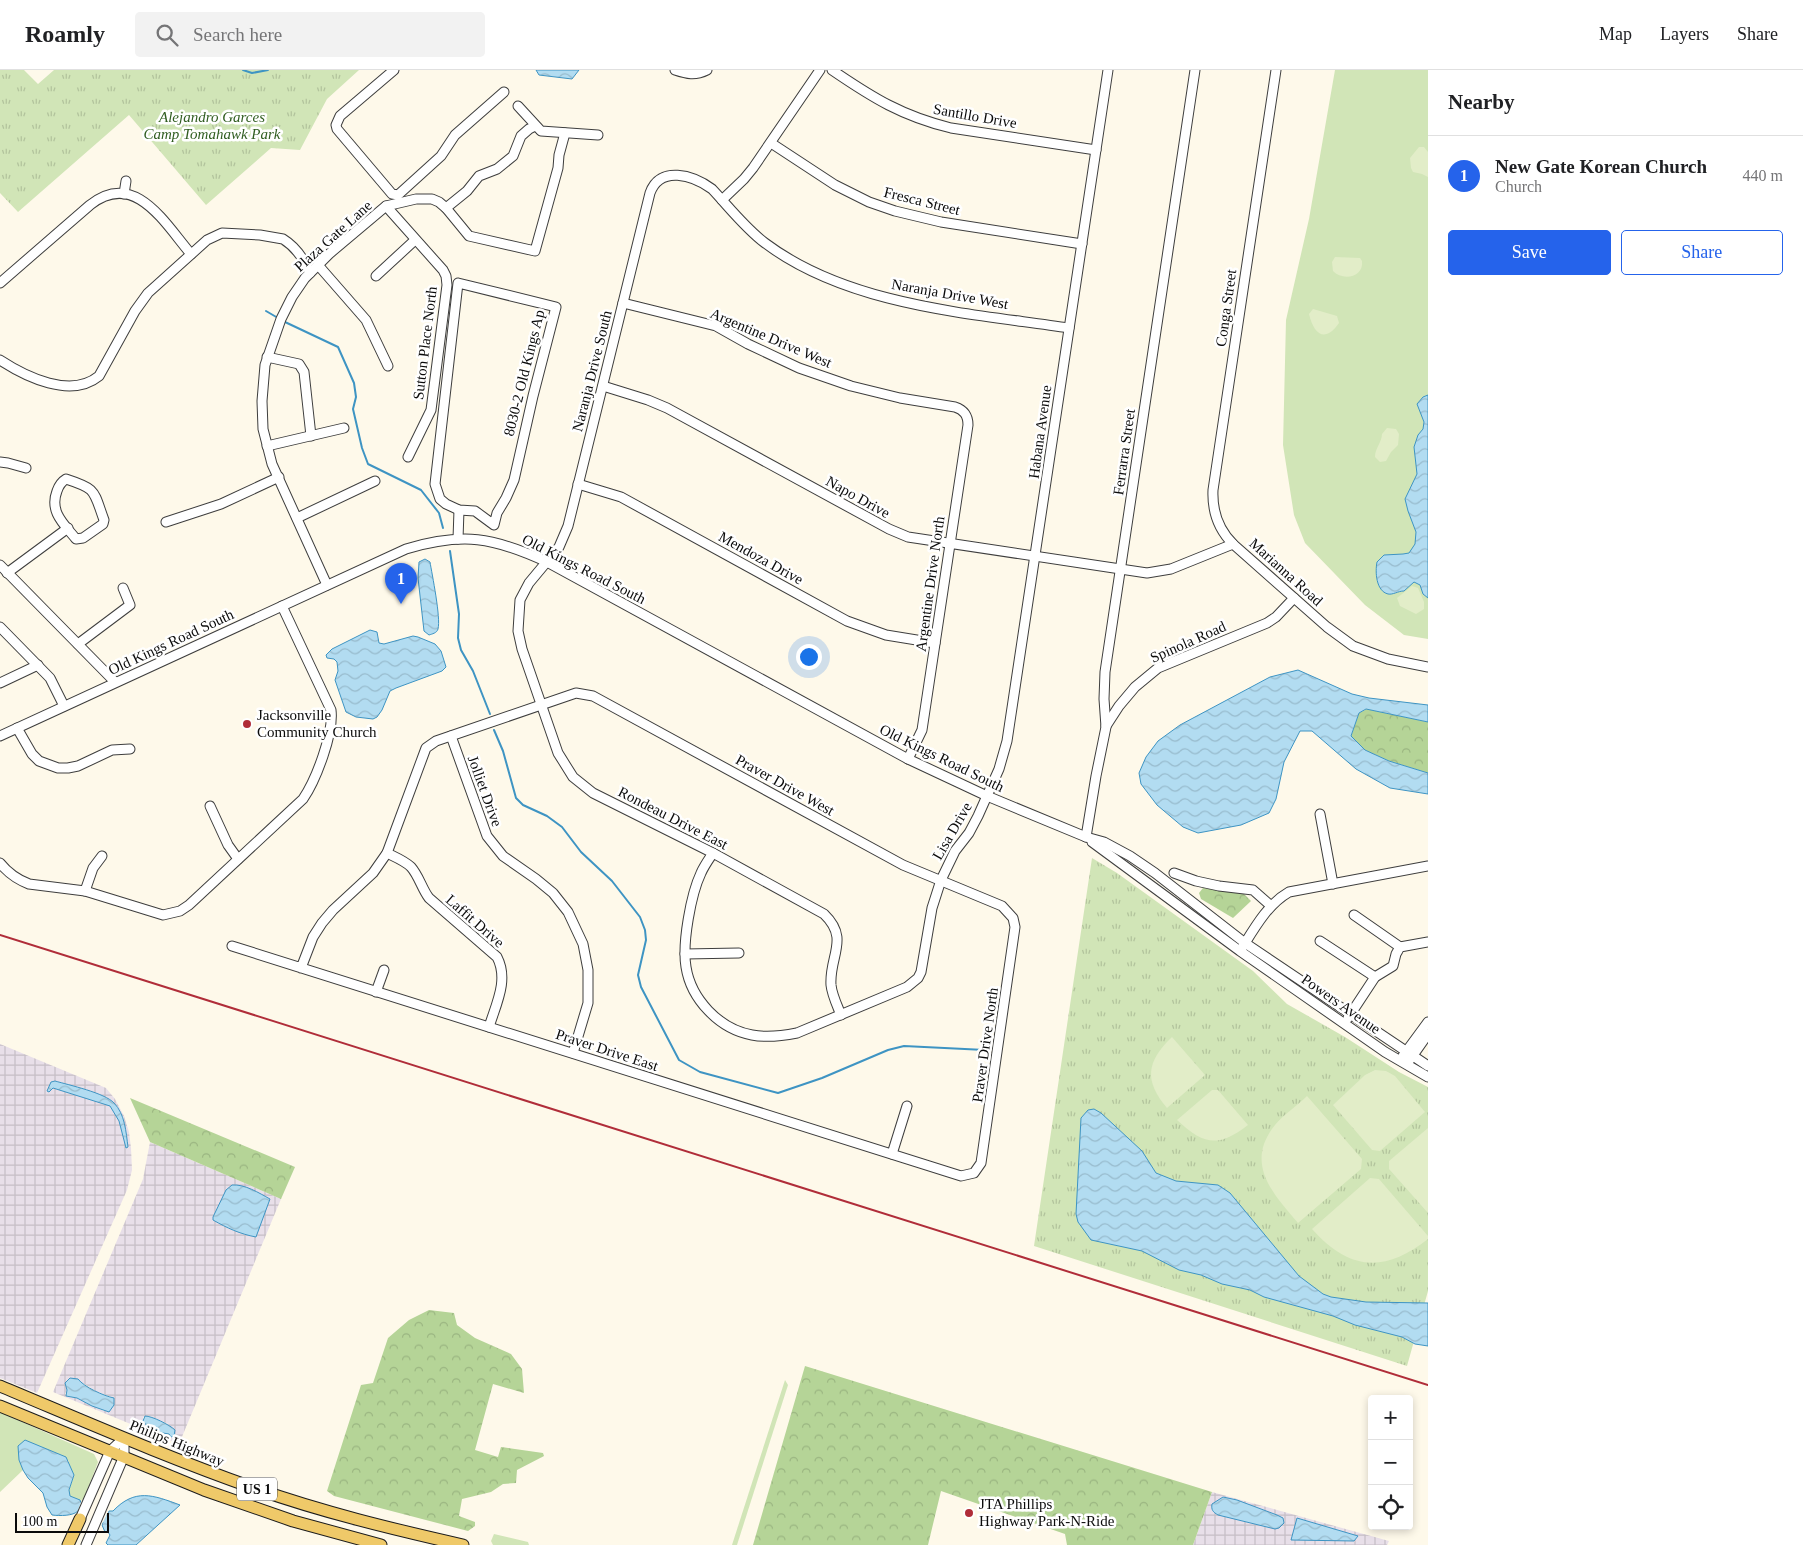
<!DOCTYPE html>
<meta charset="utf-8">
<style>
:root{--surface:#fff;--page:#f2f2f2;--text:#202124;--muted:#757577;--line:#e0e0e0;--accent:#2563eb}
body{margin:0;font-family:Georgia,serif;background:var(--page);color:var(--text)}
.controls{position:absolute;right:15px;bottom:15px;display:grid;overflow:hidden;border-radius:5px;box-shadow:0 2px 8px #0003}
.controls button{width:45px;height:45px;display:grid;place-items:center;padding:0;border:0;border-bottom:1px solid var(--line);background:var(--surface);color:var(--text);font:25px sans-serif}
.scale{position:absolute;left:15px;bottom:12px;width:94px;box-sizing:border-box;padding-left:5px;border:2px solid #0b0b0b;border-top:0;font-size:14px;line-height:18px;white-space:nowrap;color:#0b0b0b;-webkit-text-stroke:4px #fff;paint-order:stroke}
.you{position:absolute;left:808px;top:586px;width:18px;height:18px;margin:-12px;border:4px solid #fff;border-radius:50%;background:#1a73e8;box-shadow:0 0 0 8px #1a73e833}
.badge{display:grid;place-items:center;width:32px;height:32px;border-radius:50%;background:var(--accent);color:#fff;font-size:16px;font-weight:700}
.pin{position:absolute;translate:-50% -41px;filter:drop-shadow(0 1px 2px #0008)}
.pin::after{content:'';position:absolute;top:26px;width:18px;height:15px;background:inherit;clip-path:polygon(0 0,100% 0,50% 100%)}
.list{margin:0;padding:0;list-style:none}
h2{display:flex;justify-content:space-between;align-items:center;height:65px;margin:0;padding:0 20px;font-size:21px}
h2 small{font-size:16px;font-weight:400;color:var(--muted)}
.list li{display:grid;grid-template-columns:32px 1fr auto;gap:15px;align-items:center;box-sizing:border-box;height:80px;padding:0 20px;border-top:1px solid var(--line)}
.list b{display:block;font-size:19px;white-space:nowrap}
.list p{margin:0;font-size:16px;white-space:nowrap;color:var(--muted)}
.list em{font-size:16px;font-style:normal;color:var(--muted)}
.actions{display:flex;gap:10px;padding:15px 20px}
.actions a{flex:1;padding:11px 0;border:1px solid var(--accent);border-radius:5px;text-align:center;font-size:18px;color:var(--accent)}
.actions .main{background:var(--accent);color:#fff}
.icon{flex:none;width:28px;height:28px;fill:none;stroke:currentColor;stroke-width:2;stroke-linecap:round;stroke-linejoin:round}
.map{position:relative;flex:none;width:1428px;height:1475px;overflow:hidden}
header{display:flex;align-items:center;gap:30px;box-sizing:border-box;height:70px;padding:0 25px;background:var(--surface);border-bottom:1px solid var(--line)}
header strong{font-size:24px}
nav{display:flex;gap:28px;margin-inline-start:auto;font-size:18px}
.search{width:350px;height:45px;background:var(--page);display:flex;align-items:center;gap:12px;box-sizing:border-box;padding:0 18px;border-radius:5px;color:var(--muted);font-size:19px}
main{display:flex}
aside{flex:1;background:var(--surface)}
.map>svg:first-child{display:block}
.industrial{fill:url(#industrial-grid);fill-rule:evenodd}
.grass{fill:#d1e5b7}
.forest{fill:url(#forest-crowns)}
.park{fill:url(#park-tufts)}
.pitch{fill:#e2edc8}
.water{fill:url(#water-waves);stroke:#3e94c3}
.pier{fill:#fef9ea}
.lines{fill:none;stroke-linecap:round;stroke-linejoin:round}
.stream{stroke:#3e94c3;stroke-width:2}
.minor-casing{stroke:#3e3e3e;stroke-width:11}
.major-casing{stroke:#1c1c1c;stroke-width:13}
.minor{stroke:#fff;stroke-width:9}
.major{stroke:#efc969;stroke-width:11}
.rail{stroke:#b02d39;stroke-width:2}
.poi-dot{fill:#b02d39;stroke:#fff;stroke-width:2}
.labels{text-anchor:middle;stroke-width:5;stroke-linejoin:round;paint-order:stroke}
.shield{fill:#fff;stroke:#545454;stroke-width:1}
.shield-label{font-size:14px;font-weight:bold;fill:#0b0b0b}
.street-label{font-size:15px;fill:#0b0b0b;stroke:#fff}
.park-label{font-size:15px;font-style:italic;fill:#305d20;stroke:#fff}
.poi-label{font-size:15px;fill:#0b0b0b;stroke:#fff;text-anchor:start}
</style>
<header>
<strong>Roamly</strong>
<div class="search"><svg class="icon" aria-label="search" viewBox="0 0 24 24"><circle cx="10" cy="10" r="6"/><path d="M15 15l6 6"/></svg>Search here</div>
<nav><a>Map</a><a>Layers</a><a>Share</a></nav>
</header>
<main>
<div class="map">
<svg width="1428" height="1475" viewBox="0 0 1428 1475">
<defs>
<pattern id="industrial-grid" width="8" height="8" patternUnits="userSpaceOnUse" patternTransform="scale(1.25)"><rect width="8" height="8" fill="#e8dfe9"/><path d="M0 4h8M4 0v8" fill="none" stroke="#c6bec6"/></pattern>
<pattern id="forest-crowns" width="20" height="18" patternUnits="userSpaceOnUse" patternTransform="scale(1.25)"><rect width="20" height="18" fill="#b5d497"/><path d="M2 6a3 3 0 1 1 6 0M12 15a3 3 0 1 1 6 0" fill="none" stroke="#9ab581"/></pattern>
<pattern id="park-tufts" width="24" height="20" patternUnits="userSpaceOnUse" patternTransform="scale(1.25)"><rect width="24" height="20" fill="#d1e5b7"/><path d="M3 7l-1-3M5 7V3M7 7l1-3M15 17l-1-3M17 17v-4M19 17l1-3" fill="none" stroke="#b2c39c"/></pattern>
<pattern id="water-waves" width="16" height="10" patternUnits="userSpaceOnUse" patternTransform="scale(1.25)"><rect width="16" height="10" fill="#b2dcf1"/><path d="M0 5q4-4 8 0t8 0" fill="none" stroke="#98bbcd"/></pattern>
</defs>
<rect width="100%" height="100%" fill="#fef9ea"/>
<!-- industrial -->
<g class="industrial">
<polygon points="0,974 106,1018 115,1029 124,1046 129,1062 131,1078 132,1100 127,1120 37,1323 0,1308"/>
<path d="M150 1072 281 1129 179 1374 53 1322 143 1109ZM70 1308 86 1315 97 1322 114 1328 104 1341 77 1328 70 1327 65 1324 67 1320 66 1311ZM149 1346 168 1354 172 1367 169 1364 145 1355 143 1351V1347Z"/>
<polygon points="1212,1422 1389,1471 1387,1475 1193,1475"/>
</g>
<!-- grass -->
<g class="grass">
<polygon points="1335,0 1428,0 1428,569 1404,565 1365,535 1305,473 1294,445 1283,375 1286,250 1309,149"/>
<polygon points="785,1310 788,1315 737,1475 732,1475"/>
<polygon points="0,1342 94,1384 98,1392 84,1429 81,1431 70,1426 68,1423 74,1406 69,1396 69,1391 25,1370 19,1390 23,1400 0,1422"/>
<polygon points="494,1464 528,1472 529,1475 493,1475 491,1471"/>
</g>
<!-- forest -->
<g class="forest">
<polygon points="1367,639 1428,652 1428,703 1389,691 1365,680 1351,666 1359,643"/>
<polygon points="1203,818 1244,824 1251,831 1233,848 1201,829 1199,823"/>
<polygon points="130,1028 295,1097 281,1129 150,1072"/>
<polygon points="429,1240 454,1243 457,1255 475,1268 511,1284 522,1299 524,1323 493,1314 475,1380 498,1387 501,1377 543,1383 544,1386 517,1400 516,1413 503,1414 491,1422 462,1429 459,1446 475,1452 475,1456 468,1461 334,1426 327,1421 361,1315 373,1313 388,1268 409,1250"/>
<polygon points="805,1296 1212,1422 1193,1475 1067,1475 1065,1464 941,1421 928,1475 753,1475"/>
</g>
<!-- park -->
<g class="park">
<polygon points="0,0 24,0 38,14 54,0 359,0 327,29 300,80 271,78 206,135 129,45 18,142 0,123"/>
<polygon points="1092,788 1117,803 1253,901 1287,934 1345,967 1399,1002 1428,1017 1428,1221 1407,1296 1034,1176"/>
</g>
<!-- pitch -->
<g class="pitch">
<polygon points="1419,77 1424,77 1428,82 1428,107 1422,104 1413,102 1411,98 1410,88"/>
<path d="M1335 187 1360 188 1362 191C1364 208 1342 211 1333 201L1332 192Z"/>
<path d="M1313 239 1337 246 1339 253C1325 273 1314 265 1309 244Z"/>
<path d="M1387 358 1396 359 1399 364 1398 375 1391 382 1386 391 1380 392 1375 387C1375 378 1382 372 1382 364Z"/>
<polygon points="1412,516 1418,518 1424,532 1424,539 1416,544 1400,536 1397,528"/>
<path d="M1172 967 1205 1005 1167 1038C1144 1011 1146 992 1172 967Z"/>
<polygon points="1375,1000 1386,1001 1395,1006 1425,1042 1380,1081 1372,1080 1333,1035 1365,1005"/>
<path d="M1212 1020H1218L1248 1055C1218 1078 1204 1075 1177 1050Z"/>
<path d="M1307 1026 1362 1089 1361 1099 1298 1153C1273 1124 1244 1093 1275 1055 1284 1044 1297 1036 1307 1026Z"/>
<polygon points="1428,1058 1428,1143 1389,1099 1389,1091"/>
<path d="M1370 1108 1379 1109 1428 1166V1169C1385 1203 1349 1201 1312 1159Z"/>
</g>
<!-- water -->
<g class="water">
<polygon points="536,0 579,0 572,9 539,5"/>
<path d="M1428 325V528L1423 524 1420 515 1414 512 1404 521C1398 521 1393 525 1388 524 1376 521 1375 502 1377 492L1384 485 1403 484 1409 483 1415 474 1416 462 1408 441 1405 429 1417 404 1414 377 1418 365 1423 359 1424 352 1417 334 1423 327Z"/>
<path d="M425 489 430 492C432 504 441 548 438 559 437 563 432 564 429 565L424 561 418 508 419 492Z"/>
<polygon points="370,560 377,562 379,573 384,574 413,566 418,567 435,574 441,581 446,597 442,601 396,618 390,621 382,640 377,647 373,649 356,647 346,642 335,610 338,601 337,592 334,589 327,588 326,585 332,579"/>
<polygon points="1298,600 1352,624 1369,628 1428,635 1428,652 1366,639 1359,643 1351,666 1365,680 1389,691 1428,703 1428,724 1390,718 1356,699 1312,661 1300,661 1284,692 1276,729 1269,743 1241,755 1198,763 1183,757 1157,735 1141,714 1139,703 1146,687 1158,671 1180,655 1270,607"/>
<path d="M55 1011C69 1015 105 1023 114 1033 125 1044 126 1062 128 1077L126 1078 119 1051 110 1036 53 1018 49 1022 47 1021 51 1012Z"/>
<polygon points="1094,1039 1101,1043 1142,1081 1156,1103 1176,1111 1218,1115 1230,1123 1299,1206 1323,1224 1331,1227 1366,1232 1428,1233 1428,1276 1415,1274 1402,1267 1355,1255 1333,1246 1264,1227 1250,1220 1222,1214 1201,1205 1179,1200 1142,1181 1091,1170 1078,1152 1076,1144 1081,1048 1088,1040"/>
<path d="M232 1115C245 1114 259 1123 270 1129L256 1167C240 1164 227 1158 213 1150V1147L226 1120Z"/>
<path d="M70 1308 78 1309C84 1317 104 1326 114 1328V1335L109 1342 92 1336 77 1328 66 1326 67 1320 65 1313Z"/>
<path d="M145 1346C152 1346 170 1355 175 1360L174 1366 171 1367 169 1364 151 1361 143 1351Z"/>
<path d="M25 1370 66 1387 74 1405 69 1420 70 1426 80 1430 81 1433 107 1445 109 1441H113C135 1418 153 1425 180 1435L136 1475H108L106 1473 110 1465 108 1462H105L102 1455 103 1452 78 1441C73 1446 60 1446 52 1445L47 1437 43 1423 28 1408 23 1400 19 1390 18 1376Z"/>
<path d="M1223 1427 1237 1430 1277 1445 1283 1448 1284 1453 1279 1458 1275 1459 1218 1445C1213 1442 1211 1440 1212 1434Z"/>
<polygon points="1297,1448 1358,1466 1354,1471 1291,1470"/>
</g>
<!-- pier -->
<polygon class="pier" points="82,1429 84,1432 105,1442 107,1439 109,1440 100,1458 100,1453 79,1444 76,1446"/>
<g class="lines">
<!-- stream -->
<g class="stream">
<polyline points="243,0 252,3 268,0"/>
<polyline points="266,241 278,248"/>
<polyline points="285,252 338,277 354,313 356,327 353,339 362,378 368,394 421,420 439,443 443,458"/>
<polyline points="450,481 459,544 458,568 461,580 473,601 490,644"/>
<polyline points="494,660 503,681 516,728 523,735 547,746 562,757 581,782 612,811 640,847 645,860 646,870 638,905 641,917 679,990 700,1002 778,1023 822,1008 888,980 904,976 985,980"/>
</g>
<!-- minor casing -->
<g class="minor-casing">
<g id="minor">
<polyline points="394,0 340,46 336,55 337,59 392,124 398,125 441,86 455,65 504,22"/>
<path d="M675 0C687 4 695 6 707 0"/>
<path d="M832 0C873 28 902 46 951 58L1096 80"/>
<path d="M1276 0 1213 420C1212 442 1218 459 1233 474L1327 557 1353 576 1388 589 1428 597"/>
<polyline points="518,36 541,61 598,65"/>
<polyline points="771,73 835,115 869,132 895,141 941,152 1082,174"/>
<polyline points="124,124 126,111"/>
<polyline points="722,130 744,109 753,98 820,0"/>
<polyline points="386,136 443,200 446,206 447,215 431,340 408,387"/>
<polyline points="446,138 467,121 479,106 497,99 513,86 521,66 529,59 535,56"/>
<polyline points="318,195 366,250 388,296"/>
<polyline points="376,206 415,170"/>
<path d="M0 213 90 135C135 99 165 154 191 184"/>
<polygon points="458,213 556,237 533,326 514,410 506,428 497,443 494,455 475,441 459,440 446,434 440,429 435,414"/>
<path d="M623 233 716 256 748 274 799 298 851 316 900 328 955 337C964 340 968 345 968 355L922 660 908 689"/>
<polyline points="267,287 299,294 304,302 311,366"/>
<path d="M0 290C26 307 71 329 99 306L135 241 148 223 207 170 222 163 260 165 283 169C296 177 304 189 310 203"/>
<polyline points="603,316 648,330 667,338 889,459 908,467 1147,503 1171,499 1233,474"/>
<polyline points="267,376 344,358"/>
<polyline points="0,392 8,393 26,398"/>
<path d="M66 409C97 419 93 420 104 450L103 454 83 468 76 469C64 454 49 442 57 421 59 415 61 412 66 409Z"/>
<polyline points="578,414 621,427 847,551 886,565 935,573"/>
<polyline points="297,448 375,411"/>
<polyline points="166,452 221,434 279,407"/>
<polyline points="458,469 459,440"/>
<polyline points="0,495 115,612"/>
<polyline points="7,503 68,458"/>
<polyline points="327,515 272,394 263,359 262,331 265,295 281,249 292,227 305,208 329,184 386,136 416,129 432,129 439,132 446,138 469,166 535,181 558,98 559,85 565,63"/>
<polyline points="0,557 50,608 64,636"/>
<polyline points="78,574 130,535 123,518"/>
<polyline points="0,613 38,595"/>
<polyline points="1106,656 1119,636 1135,617 1158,598 1267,553 1276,547 1294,528"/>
<polyline points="17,658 32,684 39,691 58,698 68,698 78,696 112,680 130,679"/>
<path d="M0 666 406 479C463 462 493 467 547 492L908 689 987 726 1086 767 1104 772 1130 786 1155 803 1245 873 1428 996"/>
<polyline points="451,666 487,766 503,786 536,809 553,823 568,842 583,874 588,900 588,933 573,983"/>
<polyline points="210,736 228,775 238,789"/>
<polyline points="1320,744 1333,814"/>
<polyline points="1086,767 1096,706 1106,657 1104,629 1105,602 1195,0"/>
<polyline points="1092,772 1240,881 1385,982 1428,1007"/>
<path d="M387 783C395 787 405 791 411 797 419 806 422 819 429 828L497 887C509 910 496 934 489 957"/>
<path d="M713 783C709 789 704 796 701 803 691 824 682 873 686 897 691 929 719 959 752 965 767 968 782 966 797 963L907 917 918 908 921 902 932 838 941 810 955 781 969 763 978 746 999 699 1007 671 1108 0"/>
<path d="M0 793C8 803 16 809 29 814L85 821 163 845 180 841 189 835 303 729C316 710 334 663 331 640L282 536"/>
<polyline points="1174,803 1196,811 1219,816 1253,820 1271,836"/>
<polyline points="85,821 93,798 102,786"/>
<polyline points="1354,845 1400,877"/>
<polyline points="1320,871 1375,907"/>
<polyline points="232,876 961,1106 974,1103 981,1093 1015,857 1013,848 1002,836 903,795 593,626 576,623 436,671 426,678 387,783 373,803 333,840 322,853 313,867 301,898"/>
<path d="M1242 878C1255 857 1268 834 1289 822L1428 796"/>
<polyline points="685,884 739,883"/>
<polyline points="376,922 384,900"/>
<path d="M841 945C837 935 832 925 831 915 829 886 850 869 824 844L713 783 593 723 573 707 558 683 522 579 518 561 520 530 529 513 559 477 568 456 650 123C660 95 693 105 712 119 729 137 745 158 765 173 849 236 969 243 1069 258"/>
<polyline points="1348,948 1375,907 1393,896 1396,884 1400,877 1428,872"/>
<polyline points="1403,986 1428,952"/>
<polyline points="1409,991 1428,964"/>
<polyline points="892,1084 907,1036"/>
<polyline points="80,1449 110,1381 124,1368"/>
<polyline points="86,1475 124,1386 124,1368"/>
</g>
</g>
<!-- major casing -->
<g class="major-casing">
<g id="major">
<path d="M0 1316C84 1351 168 1388 254 1418 322 1442 392 1459 463 1475"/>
<polyline points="0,1336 204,1420 293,1451 381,1475"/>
<polyline points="68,1475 80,1449"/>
</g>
</g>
<!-- minor -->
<use href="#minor" class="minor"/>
<!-- major -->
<use href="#major" class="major"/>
<!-- rail -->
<polyline class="rail" points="0,865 1428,1315"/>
</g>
<!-- markers -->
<g class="poi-dot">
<circle cx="247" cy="654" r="5"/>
<circle cx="969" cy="1443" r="5"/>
</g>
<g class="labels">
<!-- shield labels -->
<rect class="shield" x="237" y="1407.5" width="40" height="23" rx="4"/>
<g class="shield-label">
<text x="257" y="1424">US 1</text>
</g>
<!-- street labels -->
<g class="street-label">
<text transform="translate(975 46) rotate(10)" y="5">Santillo Drive</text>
<text transform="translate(922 131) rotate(14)" y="5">Fresca Street</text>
<text transform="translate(333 166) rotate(-42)" y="5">Plaza Gate Lane</text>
<text transform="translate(950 224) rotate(10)" y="5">Naranja Drive West</text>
<text transform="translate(1226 238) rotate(-82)" y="5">Conga Street</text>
<text transform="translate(771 268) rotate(23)" y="5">Argentine Drive West</text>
<text transform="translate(425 273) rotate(-83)" y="5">Sutton Place North</text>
<text transform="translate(592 301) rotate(-76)" y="5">Naranja Drive South</text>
<text transform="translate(524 303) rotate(-76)" y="5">8030-2 Old Kings Ap</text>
<text transform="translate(1040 362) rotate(-82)" y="5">Habana Avenue</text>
<text transform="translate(1124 382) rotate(-82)" y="5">Ferrarra Street</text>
<text transform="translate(858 427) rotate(29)" y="5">Napo Drive</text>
<text transform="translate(761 488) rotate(29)" y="5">Mendoza Drive</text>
<text transform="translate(584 499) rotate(27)" y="5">Old Kings Road South</text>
<text transform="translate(1286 502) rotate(42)" y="5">Marianna Road</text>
<text transform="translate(930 514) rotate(-82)" y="5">Argentine Drive North</text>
<text transform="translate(171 572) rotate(-25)" y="5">Old Kings Road South</text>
<text transform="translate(1188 572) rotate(-24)" y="5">Spinola Road</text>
<text transform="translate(942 688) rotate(26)" y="5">Old Kings Road South</text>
<text transform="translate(785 715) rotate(29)" y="5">Praver Drive West</text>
<text transform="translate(485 721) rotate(70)" y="5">Jolliet Drive</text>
<text transform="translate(673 748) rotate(27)" y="5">Rondeau Drive East</text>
<text transform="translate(952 761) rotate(-60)" y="5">Lisa Drive</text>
<text transform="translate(475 851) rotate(41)" y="5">Laffit Drive</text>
<text transform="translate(1341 934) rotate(35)" y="5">Powers Avenue</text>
<text transform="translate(985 975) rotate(-82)" y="5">Praver Drive North</text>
<text transform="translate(607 980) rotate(18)" y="5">Praver Drive East</text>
<text transform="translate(177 1373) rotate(22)" y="5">Philips Highway</text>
</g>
<!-- park labels -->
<g class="park-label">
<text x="212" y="52">Alejandro Garces<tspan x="212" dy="17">Camp Tomahawk Park</tspan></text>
</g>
<!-- poi labels -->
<g class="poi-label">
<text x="257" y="650">Jacksonville<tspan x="257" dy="17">Community Church</tspan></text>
<text x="979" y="1439">JTA Phillips<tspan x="979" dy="17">Highway Park-N-Ride</tspan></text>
</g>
</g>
</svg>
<div class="controls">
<button>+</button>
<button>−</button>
<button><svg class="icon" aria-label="locate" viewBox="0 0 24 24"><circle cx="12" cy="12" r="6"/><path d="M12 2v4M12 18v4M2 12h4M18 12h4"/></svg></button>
</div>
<div class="scale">100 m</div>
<div class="you"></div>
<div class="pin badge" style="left:401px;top:534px">1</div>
</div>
<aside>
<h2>Nearby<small></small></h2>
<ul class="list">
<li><span class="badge">1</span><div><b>New Gate Korean Church</b><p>Church</p></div><em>440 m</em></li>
</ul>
<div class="actions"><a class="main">Save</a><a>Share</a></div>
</aside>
</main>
